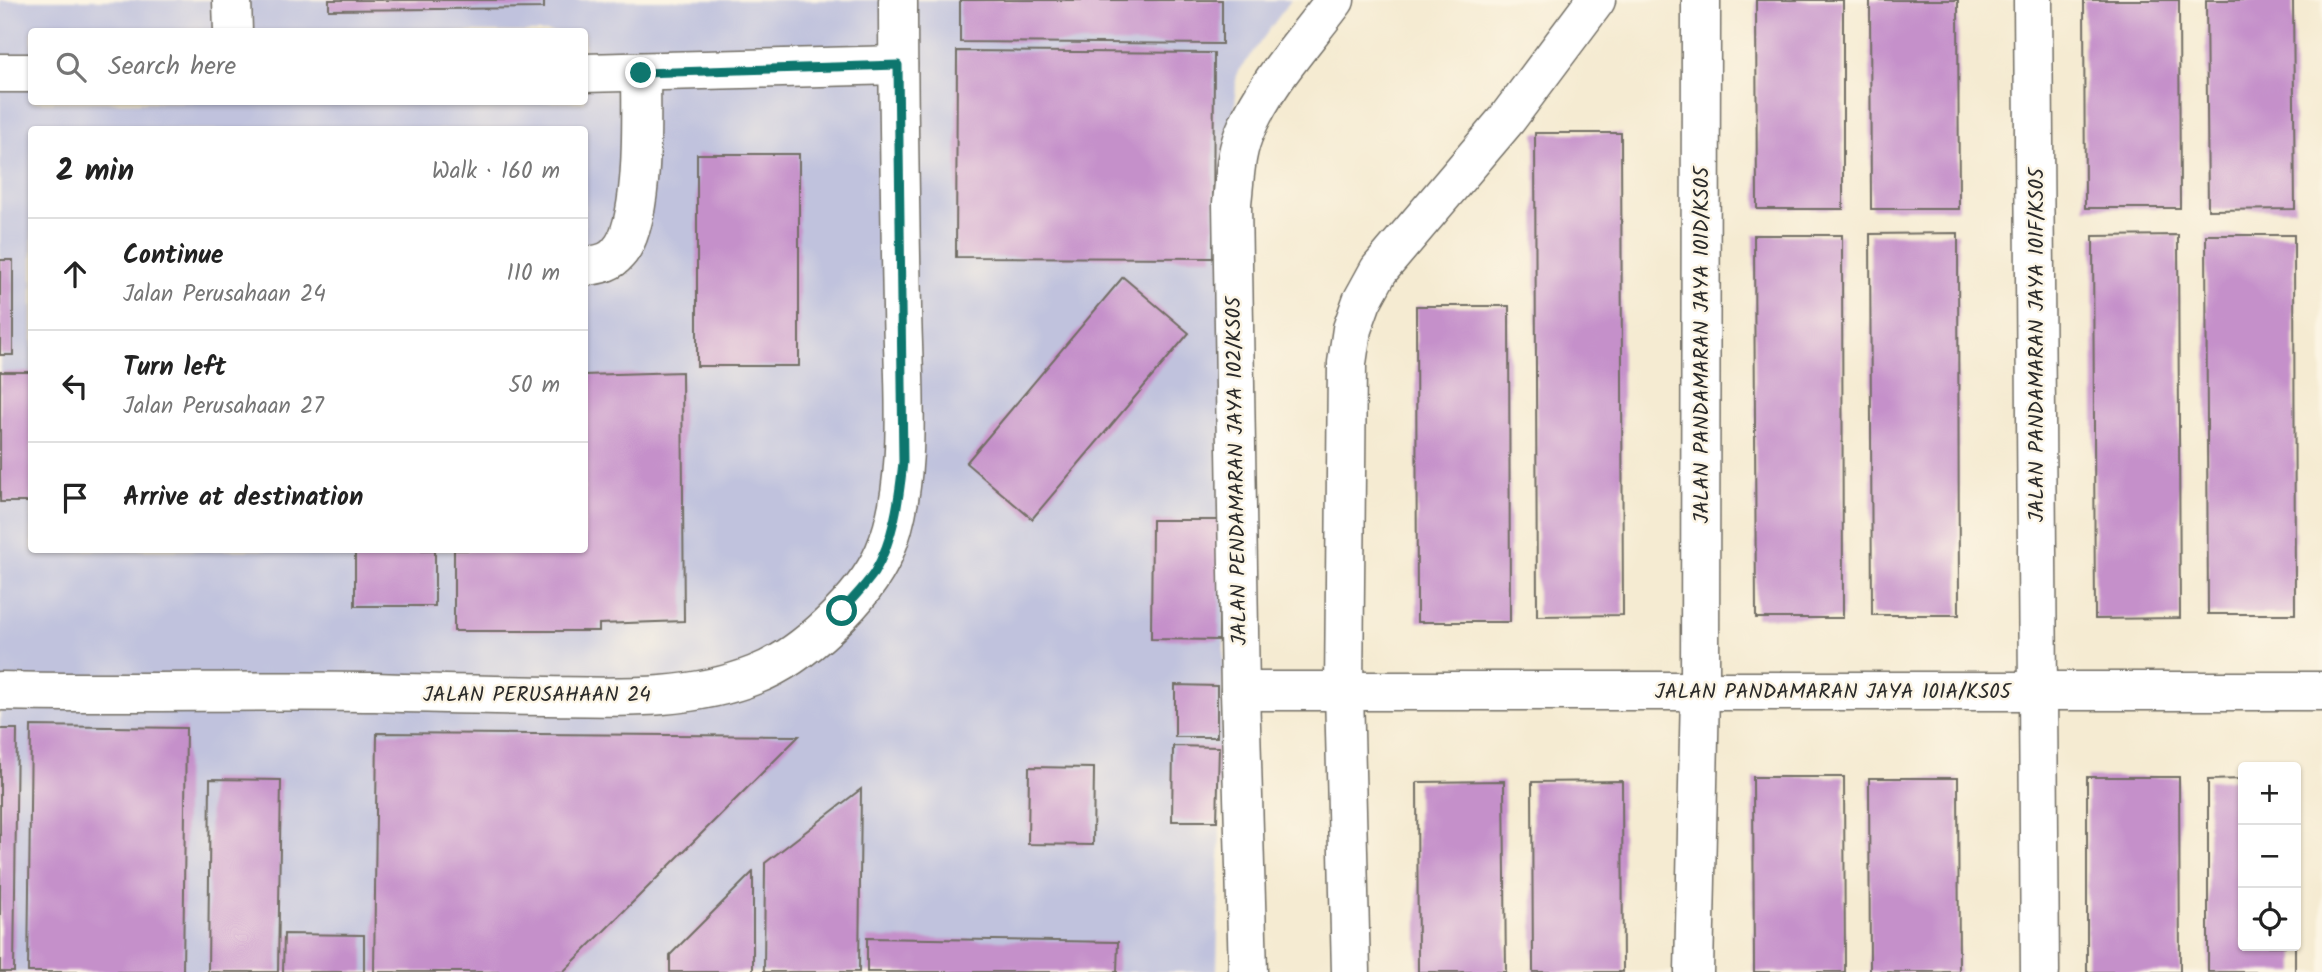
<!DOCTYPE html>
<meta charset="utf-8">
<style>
:root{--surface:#fff;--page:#f6f6f6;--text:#222;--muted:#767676;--line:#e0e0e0}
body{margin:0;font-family:Kalam,sans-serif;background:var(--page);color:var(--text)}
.controls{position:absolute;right:21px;bottom:21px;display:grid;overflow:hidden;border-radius:7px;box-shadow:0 2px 5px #0004}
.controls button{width:63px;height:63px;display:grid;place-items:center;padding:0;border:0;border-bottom:2px solid var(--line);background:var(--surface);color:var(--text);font:35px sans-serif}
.stop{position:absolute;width:21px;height:21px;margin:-16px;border:5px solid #0f766e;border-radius:50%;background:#fff}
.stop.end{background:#0f766e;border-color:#fff;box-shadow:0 2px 7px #0008}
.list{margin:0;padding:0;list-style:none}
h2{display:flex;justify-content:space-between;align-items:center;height:91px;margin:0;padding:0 28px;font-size:30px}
h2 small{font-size:23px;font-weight:400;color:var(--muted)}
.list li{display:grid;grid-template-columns:46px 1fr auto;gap:21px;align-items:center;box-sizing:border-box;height:112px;padding:0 28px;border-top:2px solid var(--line)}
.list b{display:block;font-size:26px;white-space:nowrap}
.list p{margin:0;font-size:23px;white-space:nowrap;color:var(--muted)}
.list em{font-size:23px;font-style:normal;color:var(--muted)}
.icon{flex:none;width:38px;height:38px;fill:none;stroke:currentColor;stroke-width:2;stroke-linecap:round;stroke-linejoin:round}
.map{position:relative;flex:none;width:2322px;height:972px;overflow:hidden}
.search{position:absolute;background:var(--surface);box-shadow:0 2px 5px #0004;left:28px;top:28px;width:560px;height:77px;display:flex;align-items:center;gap:18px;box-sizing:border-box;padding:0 24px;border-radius:7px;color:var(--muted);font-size:26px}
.panel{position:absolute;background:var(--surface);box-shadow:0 2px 5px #0004;left:28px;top:126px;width:560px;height:427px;border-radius:7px}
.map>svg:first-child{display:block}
.industrial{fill:#c0c2dd;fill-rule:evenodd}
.building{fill:#c590ca}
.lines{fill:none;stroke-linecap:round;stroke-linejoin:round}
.minor-casing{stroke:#726e65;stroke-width:41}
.minor{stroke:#fff;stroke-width:38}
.route{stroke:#0f766e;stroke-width:9}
.labels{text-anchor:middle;stroke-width:5;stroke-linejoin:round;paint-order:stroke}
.street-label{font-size:21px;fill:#2b2b2b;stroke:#fcf5e5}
</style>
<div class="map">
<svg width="2322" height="972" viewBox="0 0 2322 972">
<rect width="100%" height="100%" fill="#fcf5e5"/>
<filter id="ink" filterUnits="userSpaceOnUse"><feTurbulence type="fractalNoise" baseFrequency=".0143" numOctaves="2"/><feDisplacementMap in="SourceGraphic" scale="14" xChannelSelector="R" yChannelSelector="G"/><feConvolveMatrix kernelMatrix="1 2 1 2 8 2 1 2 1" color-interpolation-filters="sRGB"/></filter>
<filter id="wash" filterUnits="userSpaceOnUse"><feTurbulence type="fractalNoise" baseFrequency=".00686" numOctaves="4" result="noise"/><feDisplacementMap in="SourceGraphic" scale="28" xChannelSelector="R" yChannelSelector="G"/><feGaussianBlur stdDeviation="1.57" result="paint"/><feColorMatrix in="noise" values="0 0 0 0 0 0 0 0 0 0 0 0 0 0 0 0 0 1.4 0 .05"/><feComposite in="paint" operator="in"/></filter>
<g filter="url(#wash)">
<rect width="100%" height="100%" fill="#f5ebd2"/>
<!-- industrial -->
<path class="industrial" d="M0 0H1291L1236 75 1217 972H0ZM32 32H584V102H32ZM32 130H584V550H32Z"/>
<g id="blocks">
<!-- building -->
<g class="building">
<polygon points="329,0 544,0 544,8 329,10"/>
<polygon points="960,0 1222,0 1222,44 960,42"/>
<polygon points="1756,0 1843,0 1843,209 1757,209"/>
<polygon points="1870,0 1958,0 1959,209 1871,209"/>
<polygon points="2084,0 2179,0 2180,208 2085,208"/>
<polygon points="2206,0 2293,0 2295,209 2208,210"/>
<polygon points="957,51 1214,53 1213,258 956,257"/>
<polygon points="1535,133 1621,133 1623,615 1537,616"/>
<rect x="697" y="154" width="102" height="212"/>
<polygon points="1958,233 1959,615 1872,615 1870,234"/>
<polygon points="1754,235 1842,235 1843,618 1756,618"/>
<polygon points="2178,235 2180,618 2095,619 2093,236"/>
<polygon points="2206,235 2294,235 2295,614 2208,614"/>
<rect x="0" y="260" width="13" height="95"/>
<polygon points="1123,277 1189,333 1032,519 966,463"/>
<polygon points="1416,306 1509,306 1510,622 1417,622"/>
<rect x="0" y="372" width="32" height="130"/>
<polygon points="682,372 684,621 599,624 599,631 454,631 454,550 584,550 584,375"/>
<polygon points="1152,520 1220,520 1219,640 1151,639"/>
<rect x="355" y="550" width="80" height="56"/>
<polygon points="1175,685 1217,686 1217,737 1175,737"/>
<polygon points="31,726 186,728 183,972 28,972"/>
<polygon points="0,729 17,729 14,972 0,972"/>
<polygon points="377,733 799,736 563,972 374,972"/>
<polygon points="1173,746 1219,747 1217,821 1172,821"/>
<polygon points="1029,767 1094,768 1093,845 1028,844"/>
<polygon points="1753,777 1844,777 1845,972 1754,972"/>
<polygon points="2087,777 2179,777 2180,972 2087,972"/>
<polygon points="1869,778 1958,778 1959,972 1870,972"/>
<polygon points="210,779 281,780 278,972 208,972"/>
<polygon points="2243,779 2243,946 2295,946 2295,972 2208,972 2208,780"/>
<polygon points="1504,781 1506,972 1418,972 1417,782"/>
<polygon points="1622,781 1623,972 1533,972 1532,782"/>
<polygon points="861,789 859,972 764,972 765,863"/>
<polygon points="753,872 753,972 670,972 670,955"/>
<polygon points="284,934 364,935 364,972 283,972"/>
<polygon points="867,938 1118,942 1117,972 867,972"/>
</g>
</g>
</g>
<g filter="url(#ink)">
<use href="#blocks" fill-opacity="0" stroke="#726e65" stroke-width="2"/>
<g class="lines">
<!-- minor casing -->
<g class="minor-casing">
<g id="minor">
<polyline points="232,0 233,32"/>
<polyline points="2033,0 2040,972"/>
<polyline points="0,73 32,73"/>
<polyline points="584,73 898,65"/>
<path d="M584 267C598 264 609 264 618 253 646 224 641 114 641 73"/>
<path d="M0 691C125 694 250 690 375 692 433 694 490 695 548 696 617 697 689 701 755 675 802 657 864 599 884 553 914 484 903 382 902 308 900 205 898 103 898 0"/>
<polyline points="1240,691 2322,691"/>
<path d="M1248 972 1240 691 1232 203C1235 178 1235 152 1246 129 1266 82 1305 41 1335 0"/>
<polyline points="1351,972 1344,691 1347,363 1352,329 1362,301 1379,270 1507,119 1596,0"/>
<polyline points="1694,972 1700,691 1701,0"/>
</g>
</g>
<!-- minor -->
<use href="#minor" class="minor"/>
</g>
</g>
<g class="lines" filter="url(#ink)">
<!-- route -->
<path class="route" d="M641 73 898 65 903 462C899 500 894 539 874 573 865 586 852 599 842 611"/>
</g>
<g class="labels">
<!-- street labels -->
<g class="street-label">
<text transform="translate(1701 345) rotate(-90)" y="7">JALAN PANDAMARAN JAYA 101D/KS05</text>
<text transform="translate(2036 345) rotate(-90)" y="7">JALAN PANDAMARAN JAYA 101F/KS05</text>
<text transform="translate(1236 471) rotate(-91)" y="7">JALAN PENDAMARAN JAYA 102/KS05</text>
<text x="1833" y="698">JALAN PANDAMARAN JAYA 101A/KS05</text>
<text x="537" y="701">JALAN PERUSAHAAN 24</text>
</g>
</g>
</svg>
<div class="controls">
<button>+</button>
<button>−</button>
<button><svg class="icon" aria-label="locate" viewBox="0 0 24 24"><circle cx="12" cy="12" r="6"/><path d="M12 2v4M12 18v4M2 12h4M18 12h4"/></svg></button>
</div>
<div class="stop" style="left:842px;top:611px"></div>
<div class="stop end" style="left:641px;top:73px"></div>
<div class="search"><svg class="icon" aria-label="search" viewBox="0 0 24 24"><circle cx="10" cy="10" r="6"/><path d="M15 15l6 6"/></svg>Search here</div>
<section class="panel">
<h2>2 min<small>Walk · 160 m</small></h2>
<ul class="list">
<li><svg class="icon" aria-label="ahead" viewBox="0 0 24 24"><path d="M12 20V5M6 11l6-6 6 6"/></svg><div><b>Continue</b><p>Jalan Perusahaan 24</p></div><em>110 m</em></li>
<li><svg class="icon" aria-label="left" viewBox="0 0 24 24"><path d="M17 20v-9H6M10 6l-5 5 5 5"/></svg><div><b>Turn left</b><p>Jalan Perusahaan 27</p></div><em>50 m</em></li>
<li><svg class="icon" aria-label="arrive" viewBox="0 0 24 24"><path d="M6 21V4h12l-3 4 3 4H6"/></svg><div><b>Arrive at destination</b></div></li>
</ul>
</section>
</div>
